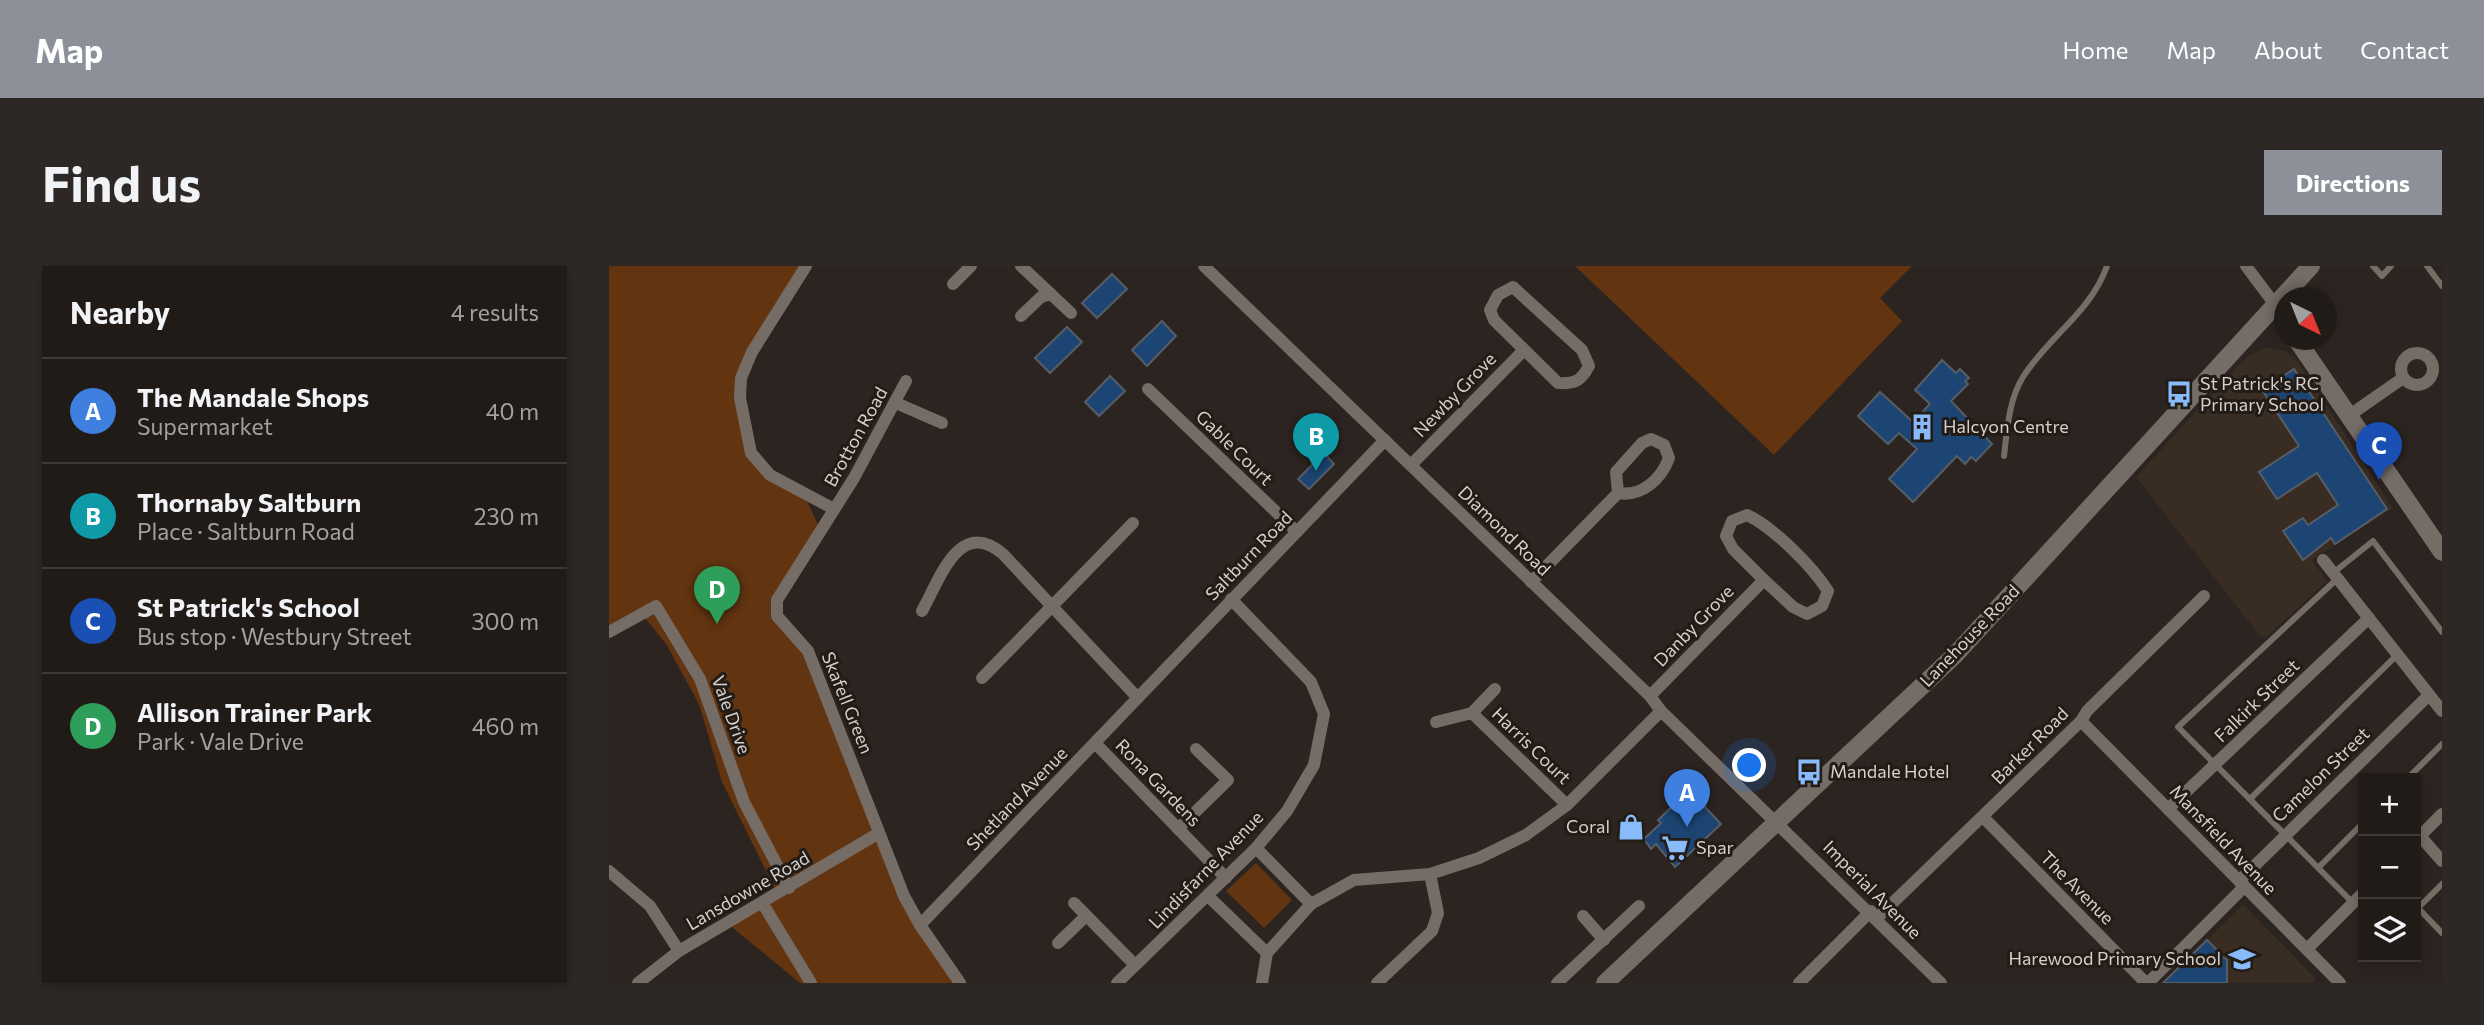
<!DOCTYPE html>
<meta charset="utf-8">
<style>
:root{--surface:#211b18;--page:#2d2825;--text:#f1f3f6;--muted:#a2a1a2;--line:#3e3937;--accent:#8c9099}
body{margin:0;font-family:Commissioner,sans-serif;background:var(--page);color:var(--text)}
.controls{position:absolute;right:21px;bottom:21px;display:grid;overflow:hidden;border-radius:0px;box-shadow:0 4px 10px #0003}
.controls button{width:63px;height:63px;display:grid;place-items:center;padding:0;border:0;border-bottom:2px solid var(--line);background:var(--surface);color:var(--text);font:35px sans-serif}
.compass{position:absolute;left:1665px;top:21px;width:63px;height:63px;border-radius:50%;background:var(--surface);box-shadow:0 4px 10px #0003;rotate:137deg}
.you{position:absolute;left:1141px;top:500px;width:24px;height:24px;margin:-18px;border:5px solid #fff;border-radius:50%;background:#1a73e8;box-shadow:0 0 0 10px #1a73e833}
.badge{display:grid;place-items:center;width:46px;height:46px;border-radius:50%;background:var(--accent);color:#fff;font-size:23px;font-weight:700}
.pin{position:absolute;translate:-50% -58px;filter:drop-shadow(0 2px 4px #0008)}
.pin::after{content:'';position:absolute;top:37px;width:24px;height:21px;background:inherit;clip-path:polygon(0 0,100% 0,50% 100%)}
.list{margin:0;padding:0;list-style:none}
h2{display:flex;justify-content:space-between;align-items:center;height:91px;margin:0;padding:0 28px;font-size:30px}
h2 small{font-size:23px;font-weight:400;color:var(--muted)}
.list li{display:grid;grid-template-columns:46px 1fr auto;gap:21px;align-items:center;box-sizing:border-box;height:105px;padding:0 28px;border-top:2px solid var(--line)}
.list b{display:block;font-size:26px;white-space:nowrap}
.list p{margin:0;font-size:23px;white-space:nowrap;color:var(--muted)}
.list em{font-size:23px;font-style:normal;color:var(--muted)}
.icon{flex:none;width:38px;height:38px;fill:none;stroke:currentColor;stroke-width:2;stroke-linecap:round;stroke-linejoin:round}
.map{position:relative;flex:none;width:1833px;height:717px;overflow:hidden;border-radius:0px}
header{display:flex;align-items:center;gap:42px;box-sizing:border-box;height:98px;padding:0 35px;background:var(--accent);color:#fff}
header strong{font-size:33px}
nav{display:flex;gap:38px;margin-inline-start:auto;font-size:24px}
.intro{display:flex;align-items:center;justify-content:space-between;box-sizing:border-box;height:168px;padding:0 42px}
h1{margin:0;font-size:49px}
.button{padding:18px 32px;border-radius:0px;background:var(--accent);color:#fff;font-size:24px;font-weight:700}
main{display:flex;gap:42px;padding:0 42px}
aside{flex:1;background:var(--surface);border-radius:0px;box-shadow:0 4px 10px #0003}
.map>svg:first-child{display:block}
.built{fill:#392c23}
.green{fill:#623410}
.building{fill:#1d4574;stroke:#575d65;stroke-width:2}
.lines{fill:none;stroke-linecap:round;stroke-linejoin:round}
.lane{stroke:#756c66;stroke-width:6}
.street{stroke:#756c66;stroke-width:12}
.secondary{stroke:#756c66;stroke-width:18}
.labels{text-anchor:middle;stroke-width:6;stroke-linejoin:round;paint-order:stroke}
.poi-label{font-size:18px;fill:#d5d0cd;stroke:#221b16;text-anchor:start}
.street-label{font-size:18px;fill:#d5d0cd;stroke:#221b16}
</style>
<header>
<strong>Map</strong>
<nav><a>Home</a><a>Map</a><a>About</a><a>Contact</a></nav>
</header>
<div class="intro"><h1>Find us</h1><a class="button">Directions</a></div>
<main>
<aside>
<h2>Nearby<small>4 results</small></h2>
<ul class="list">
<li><span class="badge" style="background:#3f7fe0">A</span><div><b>The Mandale Shops</b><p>Supermarket</p></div><em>40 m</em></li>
<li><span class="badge" style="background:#0f9aa8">B</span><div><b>Thornaby Saltburn</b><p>Place · Saltburn Road</p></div><em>230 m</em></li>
<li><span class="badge" style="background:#1a4fb4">C</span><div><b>St Patrick's School</b><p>Bus stop · Westbury Street</p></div><em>300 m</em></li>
<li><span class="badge" style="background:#2e9e5b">D</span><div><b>Allison Trainer Park</b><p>Park · Vale Drive</p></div><em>460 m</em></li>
</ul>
</aside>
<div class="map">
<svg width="1833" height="717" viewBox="0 0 1833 717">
<rect width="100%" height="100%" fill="#2c2420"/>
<!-- built -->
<g class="built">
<polygon points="1658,82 1676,85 1689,96 1784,242 1703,294 1718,315 1657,371 1651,370 1527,211 1631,98 1642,88"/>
<polygon points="1634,638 1707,713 1703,717 1554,717"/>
</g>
<!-- green -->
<g class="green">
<polygon points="0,0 197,0 132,112 142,187 194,226 212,265 168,334 168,350 197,383 311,659 352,717 191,717 119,658 168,627 113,516 90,438 57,378 32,347 0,366"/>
<polygon points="966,0 1303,0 1271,32 1293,55 1165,189"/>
<polygon points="647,597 683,634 655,662 617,625"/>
</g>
<!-- building -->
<g class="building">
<polygon points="503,8 518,23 488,52 473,37"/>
<polygon points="553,55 567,70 538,100 523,84"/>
<polygon points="458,61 473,76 441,107 426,92"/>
<polygon points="1333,94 1347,107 1351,103 1360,112 1356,115 1359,118 1342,135 1383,178 1367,195 1362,191 1356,198 1348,190 1304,236 1280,213 1308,183 1290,167 1279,178 1249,150 1271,126 1304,156 1321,138 1306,124"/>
<polygon points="1685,103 1778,243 1726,278 1722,272 1694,294 1674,265 1694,252 1699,259 1729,239 1708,207 1668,233 1650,206 1690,180 1653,124"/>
<polygon points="501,110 516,125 490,150 476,136"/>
<polygon points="715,187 725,198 700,223 689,213"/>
<polygon points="1080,524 1112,558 1066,601 1047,578 1042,583 1035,573 1052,557 1049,554"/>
<polygon points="1598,674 1618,694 1618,717 1554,717"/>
</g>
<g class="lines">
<!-- lane -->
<g class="lane">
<polyline points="1764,0 1773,10 1782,0"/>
<polyline points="1818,0 1833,20"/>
<path d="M1395 190C1398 164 1400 133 1414 111 1439 71 1482 46 1498 0"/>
<polyline points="1724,307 1764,275 1833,366"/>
<polyline points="1728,313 1569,461 1744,637"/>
<polyline points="1799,512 1833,478"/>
<polyline points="1641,533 1789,388"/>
<polyline points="1710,601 1754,557"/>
<polyline points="1833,618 1809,642 1833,667"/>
</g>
<!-- street -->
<g class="street">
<polyline points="197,0 143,86 132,112 131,132 142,187 161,209 225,243"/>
<polyline points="412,0 462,47"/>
<polyline points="595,0 1041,430 1052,445 1332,717"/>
<polyline points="1637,0 1667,40"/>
<polyline points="344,18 362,0"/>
<path d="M904 21 973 84 980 100C972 115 966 118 949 117L885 54 881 44 889 29Z"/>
<polyline points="412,50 432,31 442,28"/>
<circle cx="1808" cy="103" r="16"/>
<polyline points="297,115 245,212 168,334 168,350 199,385 295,630 311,659 351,717"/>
<polyline points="539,123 688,266"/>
<polyline points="287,137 333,157"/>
<polyline points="1738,151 1794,112"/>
<path d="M1042 173 1055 179 1060 192C1052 214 1032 231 1009 227L1007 206 1033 177Z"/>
<polyline points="802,199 915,84"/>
<polyline points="1714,294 1833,445"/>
<polyline points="922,316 1009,227"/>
<path d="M313 345C331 313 350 251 394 288L528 431"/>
<polyline points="0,366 47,340 91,413 135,536 180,622"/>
<polyline points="373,412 524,257"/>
<path d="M1041 430 1155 314 1184 341 1198 348 1213 340 1219 325C1203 300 1164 261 1138 249L1123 255 1117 270 1124 283 1155 314"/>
<polyline points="863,447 958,539"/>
<polyline points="1472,455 1731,717"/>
<polyline points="827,456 863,447 886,423"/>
<polyline points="486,477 617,612"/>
<polyline points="1559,543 1760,352"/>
<polyline points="1374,551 1537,717"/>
<polyline points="569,563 619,514 587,483"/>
<polyline points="1811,570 1833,595"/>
<polyline points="1807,574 1833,548"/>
<polyline points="647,582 702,638"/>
<polyline points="0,605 41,640 70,685"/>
<polyline points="1630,615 1820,429"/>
<polyline points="599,630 658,687"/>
<polyline points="465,637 526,699"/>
<polyline points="154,638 202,717"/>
<polyline points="974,650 995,674"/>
<polyline points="1268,652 1472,455 1478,445 1595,330"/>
<polyline points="311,659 776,174"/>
<polyline points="449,677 477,650"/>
<polyline points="1698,683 1754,627"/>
<polyline points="29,717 70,685 270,567"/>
<polyline points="508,717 647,582 678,545 705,499 715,448 702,416 622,333"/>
<polyline points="653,717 658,687 702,638 745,614 821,608 870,592 917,569 958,539 1052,445"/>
<polyline points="768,717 823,665 829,647 821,608"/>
<polyline points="948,717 1030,640"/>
<polyline points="1190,717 1262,645"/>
<polyline points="1539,717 1635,621"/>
</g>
<!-- secondary -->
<g class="secondary">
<polyline points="1688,74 1833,286"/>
<polyline points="996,717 1346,389 1702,0"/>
</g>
</g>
<!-- icons -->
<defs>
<g id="bus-bare" transform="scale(2.1)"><path d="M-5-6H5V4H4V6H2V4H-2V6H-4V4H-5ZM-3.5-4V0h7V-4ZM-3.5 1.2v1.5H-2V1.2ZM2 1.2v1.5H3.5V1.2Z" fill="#88bbfc" stroke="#221b16" stroke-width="2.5" paint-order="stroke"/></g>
<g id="building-bare" transform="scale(2.1)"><path d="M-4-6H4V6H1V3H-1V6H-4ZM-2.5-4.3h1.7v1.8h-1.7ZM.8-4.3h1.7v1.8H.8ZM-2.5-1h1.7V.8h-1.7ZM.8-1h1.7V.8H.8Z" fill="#88bbfc" stroke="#221b16" stroke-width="2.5" paint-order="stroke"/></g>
<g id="shop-bare" transform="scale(2.1)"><path d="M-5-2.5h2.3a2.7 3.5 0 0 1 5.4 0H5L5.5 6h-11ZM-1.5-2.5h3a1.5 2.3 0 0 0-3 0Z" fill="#88bbfc" stroke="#221b16" stroke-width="2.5" paint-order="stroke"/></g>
<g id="supermarket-bare" transform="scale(2.1)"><path d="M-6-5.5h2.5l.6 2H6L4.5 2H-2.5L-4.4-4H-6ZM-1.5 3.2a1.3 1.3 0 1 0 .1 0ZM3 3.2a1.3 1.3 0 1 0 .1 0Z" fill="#88bbfc" stroke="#221b16" stroke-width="2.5" paint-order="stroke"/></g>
<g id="school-bare" transform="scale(2.1)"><path d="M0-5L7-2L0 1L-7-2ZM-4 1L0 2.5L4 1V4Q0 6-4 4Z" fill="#88bbfc" stroke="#221b16" stroke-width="2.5" paint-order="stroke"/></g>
</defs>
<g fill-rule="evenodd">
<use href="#bus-bare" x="1570" y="128"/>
<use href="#building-bare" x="1313" y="161"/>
<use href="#bus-bare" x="1200" y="506"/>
<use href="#shop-bare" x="1022" y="561"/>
<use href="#supermarket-bare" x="1066" y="582"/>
<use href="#school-bare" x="1633" y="693"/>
</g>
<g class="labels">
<!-- poi labels -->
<g class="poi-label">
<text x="1591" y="124">St Patrick's RC<tspan x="1591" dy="21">Primary School</tspan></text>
<text x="1334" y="167">Halcyon Centre</text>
<text x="1221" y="512">Mandale Hotel</text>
<text x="1001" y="567" text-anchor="end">Coral</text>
<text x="1087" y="588">Spar</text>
<text x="1612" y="699" text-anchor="end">Harewood Primary School</text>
</g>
<!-- street labels -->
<g class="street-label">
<text transform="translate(846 129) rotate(-46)" y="6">Newby Grove</text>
<text transform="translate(247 171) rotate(-61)" y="6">Brotton Road</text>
<text transform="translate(625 182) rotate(44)" y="6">Gable Court</text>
<text transform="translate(895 265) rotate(44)" y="6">Diamond Road</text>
<text transform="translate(640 290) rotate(-46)" y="6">Saltburn Road</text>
<text transform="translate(1085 360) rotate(-46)" y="6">Danby Grove</text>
<text transform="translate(1361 370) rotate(-46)" y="6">Lanehouse Road</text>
<text transform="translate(1648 435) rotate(-44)" y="6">Falkirk Street</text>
<text transform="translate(238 437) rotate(68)" y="6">Skafell Green</text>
<text transform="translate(122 449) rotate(70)" y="6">Vale Drive</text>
<text transform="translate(922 480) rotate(44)" y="6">Harris Court</text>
<text transform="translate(1421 480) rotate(-45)" y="6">Barker Road</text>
<text transform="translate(1712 509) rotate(-44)" y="6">Camelon Street</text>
<text transform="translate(549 517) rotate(46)" y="6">Rona Gardens</text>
<text transform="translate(408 533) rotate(-46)" y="6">Shetland Avenue</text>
<text transform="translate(1614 574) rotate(46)" y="6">Mansfield Avenue</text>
<text transform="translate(597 604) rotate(-46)" y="6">Lindisfarne Avenue</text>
<text transform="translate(1468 622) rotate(45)" y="6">The Avenue</text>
<text transform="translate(1263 624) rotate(45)" y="6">Imperial Avenue</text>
<text transform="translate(139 625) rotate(-30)" y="6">Lansdowne Road</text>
</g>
</g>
</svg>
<div class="controls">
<button>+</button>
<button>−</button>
<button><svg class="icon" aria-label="layers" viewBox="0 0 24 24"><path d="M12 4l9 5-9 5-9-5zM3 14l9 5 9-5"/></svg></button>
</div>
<svg class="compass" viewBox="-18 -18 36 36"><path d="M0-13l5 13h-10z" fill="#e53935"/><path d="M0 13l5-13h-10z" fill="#a2a1a2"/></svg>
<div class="you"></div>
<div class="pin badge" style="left:1078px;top:561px;background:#3f7fe0">A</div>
<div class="pin badge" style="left:707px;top:205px;background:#0f9aa8">B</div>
<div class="pin badge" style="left:1770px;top:214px;background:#1a4fb4">C</div>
<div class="pin badge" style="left:108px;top:358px;background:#2e9e5b">D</div>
</div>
</main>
